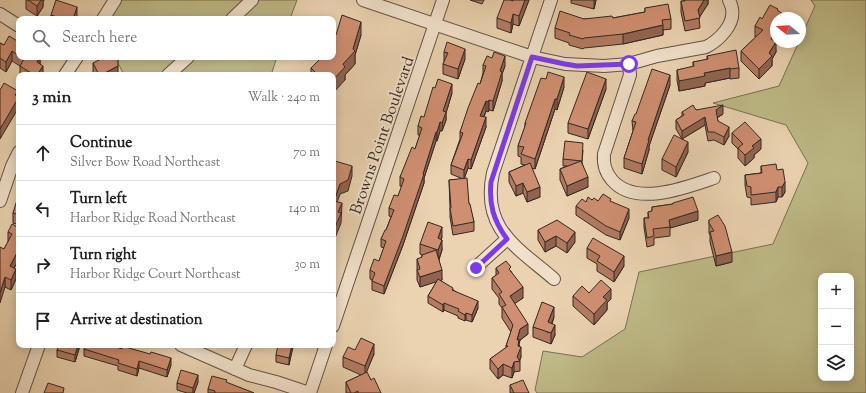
<!DOCTYPE html>
<meta charset="utf-8">
<style>
:root{--surface:#fff;--page:#f2f2f2;--text:#202124;--muted:#757577;--line:#e0e0e0}
body{margin:0;font-family:"Sorts Mill Goudy",serif;background:var(--page);color:var(--text)}
.controls{position:absolute;right:12px;bottom:12px;display:grid;overflow:hidden;border-radius:8px;box-shadow:0 2px 10px #0003}
.controls button{width:36px;height:36px;display:grid;place-items:center;padding:0;border:0;border-bottom:1px solid var(--line);background:var(--surface);color:var(--text);font:20px sans-serif}
.compass{position:absolute;left:770px;top:12px;width:36px;height:36px;border-radius:50%;background:var(--surface);box-shadow:0 2px 10px #0003;rotate:288deg}
.stop{position:absolute;width:12px;height:12px;margin:-9px;border:3px solid #7c3aed;border-radius:50%;background:#fff}
.stop.end{background:#7c3aed;border-color:#fff;box-shadow:0 1px 4px #0008}
.list{margin:0;padding:0;list-style:none}
h2{display:flex;justify-content:space-between;align-items:center;height:52px;margin:0;padding:0 16px;font-size:17px}
h2 small{font-size:13px;font-weight:400;color:var(--muted)}
.list li{display:grid;grid-template-columns:26px 1fr auto;gap:12px;align-items:center;box-sizing:border-box;height:56px;padding:0 16px;border-top:1px solid var(--line)}
.list b{display:block;font-size:15px;white-space:nowrap}
.list p{margin:0;font-size:13px;white-space:nowrap;color:var(--muted)}
.list em{font-size:13px;font-style:normal;color:var(--muted)}
.icon{flex:none;width:22px;height:22px;fill:none;stroke:currentColor;stroke-width:2;stroke-linecap:round;stroke-linejoin:round}
.map{position:relative;flex:none;width:866px;height:393px;overflow:hidden}
.search{position:absolute;background:var(--surface);box-shadow:0 2px 10px #0003;left:16px;top:16px;width:320px;height:44px;display:flex;align-items:center;gap:10px;box-sizing:border-box;padding:0 14px;border-radius:8px;color:var(--muted);font-size:15px}
.panel{position:absolute;background:var(--surface);box-shadow:0 2px 10px #0003;left:16px;top:72px;width:320px;height:276px;border-radius:8px}
.map>svg:first-child{display:block}
.green{fill:#beba87;stroke:#7a7054;fill-rule:evenodd}
.lines{fill:none;stroke-linecap:round;stroke-linejoin:round}
.minor-casing{stroke:#625246;stroke-width:14}
.minor{stroke:#f2e2cc;stroke-width:12}
.wall{fill:#b27b62;stroke:#352722}
.shaded-wall{fill:#916450;stroke:#352722}
.building{fill:#cf8f72;stroke:#352722}
.route{stroke:#7c3aed;stroke-width:5}
.labels{text-anchor:middle;stroke-width:4;stroke-linejoin:round;paint-order:stroke}
.street-label{font-size:16px;fill:#352722;stroke:#f2e2cc}
</style>
<div class="map">
<svg width="866" height="393" viewBox="0 0 866 393">
<rect width="100%" height="100%" fill="#ebd3b1"/>
<filter id="stains"><feTurbulence type="fractalNoise" baseFrequency=".005" numOctaves="4"/><feColorMatrix values="0 0 0 0 .2 0 0 0 0 .09 0 0 0 0 .02 0 0 0 .5 -.17"/></filter>
<radialGradient id="worn" r=".72"><stop offset=".6" stop-color="#630" stop-opacity="0"/><stop offset="1" stop-color="#630" stop-opacity=".3"/></radialGradient>
<!-- green -->
<g class="green">
<polygon points="112,0 297,0 290,19 96,19"/>
<path d="M811 0H866V393H537L535 390 543 351 582 357 625 329 639 272 773 244 808 163 786 125 713 103 779 86 815 6ZM821 276H851V378H821Z"/>
<polygon points="115,57 277,57 271,75 124,75"/>
</g>
<g class="lines">
<!-- minor casing -->
<g class="minor-casing">
<g id="minor">
<path d="M363 0 532 57 565 64 604 66 629 64 657 56 706 47C718 41 735 25 732 9 732 6 730 3 729 0"/>
<path d="M551 0 493 173C481 229 517 247 554 279"/>
<polyline points="0,14 19,26"/>
<polyline points="103,19 115,0"/>
<polyline points="232,19 252,0"/>
<path d="M629 64 630 75 604 154C603 164 605 172 612 180 635 207 685 188 714 178"/>
<polyline points="65,75 77,57"/>
<polyline points="168,75 188,57"/>
<polyline points="0,201 12,166 19,152"/>
<polyline points="475,268 507,239"/>
<polyline points="333,326 443,0"/>
<polyline points="181,345 249,375 276,382 309,393"/>
<polyline points="235,369 246,345"/>
<polyline points="22,393 39,345"/>
<polyline points="310,393 326,345"/>
</g>
</g>
<!-- minor -->
<use href="#minor" class="minor"/>
</g>
<!-- wall -->
<g class="wall">
<polygon points="26,0 44,0 43,2 43,7 37,16 26,9"/>
<polygon points="470,0 484,0 482,4"/>
<polygon points="513,0 529,0 519,26 513,24 511,33 497,28 497,18"/>
<polygon points="571,0 596,0 594,9 571,3"/>
<polygon points="684,0 708,0 708,4 699,17 700,28 685,31 681,12 681,1 684,1"/>
<polygon points="645,8 671,19 671,29 663,30 663,35 623,44 584,48 583,49 569,45 569,43 555,38 555,28 584,19 613,18 645,12"/>
<polygon points="778,11 783,18 776,18 776,39 775,42 776,52 772,59 772,66 759,79 741,61 741,51 756,37 755,37 755,26 762,19"/>
<polygon points="51,15 77,17 77,19 51,19"/>
<polygon points="361,35 355,55 355,64 345,75 345,80 333,75 311,75 311,68 333,57 333,37"/>
<polygon points="19,42 19,57 40,57 40,64 43,75 20,75 20,66 12,61 6,72 0,68 0,43 4,45"/>
<polygon points="444,52 465,59 458,79 443,74 443,64 444,62"/>
<polygon points="707,56 739,68 739,78 730,79 730,78 705,83 705,86 679,91 677,80 677,70 693,67 693,62 707,60"/>
<polygon points="93,63 118,75 94,75 93,73"/>
<polygon points="483,65 505,66 502,74 502,81 493,111 489,110 488,112 486,111 484,117 486,127 471,169 468,168 464,179 469,204 474,222 474,231 453,235 450,217 450,208 449,180 463,179 451,174 451,165 460,139 460,132 480,84 483,73"/>
<polygon points="670,85 649,146 649,150 642,174 624,168 624,158 633,131 632,121 636,114"/>
<polygon points="564,87 557,110 555,109 535,169 532,168 540,197 527,202 523,193 516,196 509,182 509,172 525,165 521,164 521,157 518,156 518,146 525,127 525,123"/>
<polygon points="606,89 588,139 568,133 568,123"/>
<polygon points="452,93 446,113 446,120 442,131 440,131 437,141 436,141 424,178 424,183 403,245 384,294 372,290 372,280 370,279 370,270 379,261 384,248 381,247 381,239 386,230 391,217 389,216 389,208 398,196 402,187 400,186 400,177 415,149 420,135 418,135 418,126 424,117"/>
<polygon points="696,110 723,114 717,118 718,121 729,136 724,145 714,140 708,141 705,125 682,139 688,152 676,177 662,170 662,159 682,139 676,129 676,120 682,116 682,112"/>
<polygon points="732,133 761,149 754,155 754,158 745,166 738,158 738,149 732,143"/>
<polygon points="583,150 582,162 588,187 567,196 560,180 560,169 567,166 563,166 563,159"/>
<polygon points="761,166 777,170 785,192 782,197 778,197 776,202 751,205 751,198 747,197 745,185 745,175 761,173"/>
<polygon points="592,200 611,202 629,218 620,240 606,235 576,215 576,206"/>
<polygon points="19,201 19,225 13,223 13,213"/>
<polygon points="673,203 698,220 670,228 670,236 654,238 654,245 647,247 644,227 644,218 648,218 648,212 652,212 652,207 673,204"/>
<polygon points="709,220 732,262 716,266 710,242 710,235 709,233"/>
<polygon points="19,228 19,261 18,261 14,268 16,279 11,290 5,287 4,249 8,242 8,232"/>
<polygon points="538,230 575,242 567,253 556,246 545,252 538,240"/>
<polygon points="442,237 441,240 442,250 439,260 442,280 440,280 478,308 472,322 466,320 465,321 458,318 458,316 444,310 443,312 428,303 428,296 437,281 420,287 417,280 417,259 422,258 422,255 420,254 420,244"/>
<polygon points="587,248 624,266 614,282 597,271 597,264 587,258"/>
<polygon points="496,268 511,271 523,298 514,303 528,334 520,340 519,344 521,357 520,360 520,371 514,372 512,378 503,375 498,379 490,369 490,359 506,348 506,346 511,332 502,318 502,308 499,304 499,298 492,289 492,278 496,276"/>
<polygon points="589,293 611,299 607,303 607,310 594,325 573,306 573,296"/>
<polygon points="554,317 552,324 555,335 551,344 533,337 533,327"/>
<polygon points="79,345 79,349 75,362 57,357 57,350"/>
<polygon points="293,345 289,365 276,362 276,355"/>
<polygon points="84,349 171,365 167,377 139,368 137,376 118,370 118,366 84,356"/>
<polygon points="355,350 374,354 366,372 371,380 381,393 346,393 346,382 361,375 343,367 343,357"/>
<polygon points="198,382 194,393 187,393 177,390 177,383"/>
<polygon points="227,383 254,393 208,393 208,389"/>
<polygon points="510,385 529,393 510,393"/>
</g>
<!-- shaded-wall -->
<g class="shaded-wall">
<polygon points="40,0 44,0 43,2 43,7 37,16 37,6"/>
<polygon points="525,0 529,0 519,26 519,16"/>
<polygon points="594,0 596,0 594,9"/>
<polygon points="704,0 708,0 708,4 699,18 698,10"/>
<polygon points="77,7 77,19 73,19"/>
<polygon points="513,14 513,24 511,33 511,23"/>
<polygon points="361,22 361,35 355,55 355,64 345,75 345,80 333,93 333,80 353,49"/>
<polygon points="663,25 663,35 623,44 623,34"/>
<polygon points="776,29 776,39 771,50 771,39"/>
<polygon points="776,42 776,52 772,59 772,66 759,79 759,69 769,53"/>
<polygon points="465,49 465,59 458,79 458,69"/>
<polygon points="12,51 12,61 6,72 6,62"/>
<polygon points="505,56 505,66 502,74 502,81 493,111 493,101 500,71"/>
<polygon points="40,57 40,67 37,62"/>
<polygon points="43,66 43,75 37,75"/>
<polygon points="118,66 118,75 101,75"/>
<polygon points="730,68 730,78 705,83 705,86 679,91 679,81 704,73"/>
<polygon points="670,75 670,85 649,146 649,150 642,174 642,164 648,140"/>
<polygon points="564,77 564,87 557,110 557,99"/>
<polygon points="606,79 606,89 588,139 588,129"/>
<polygon points="452,84 452,93 446,113 446,120 442,131 443,111"/>
<polygon points="18,91 18,99 19,97 19,107 0,139 0,129 15,95"/>
<polygon points="555,99 555,109 535,169 535,159"/>
<polygon points="489,100 489,110 488,112 488,102"/>
<polygon points="486,101 486,111 480,125 480,116"/>
<polygon points="723,105 723,114 716,118 716,110"/>
<polygon points="486,117 486,127 471,169 471,160"/>
<polygon points="705,117 705,125 682,139 682,131"/>
<polygon points="440,122 440,131 437,141 437,132"/>
<polygon points="729,127 729,136 724,145 724,137"/>
<polygon points="436,132 436,141 424,178 424,183 403,245 384,294 384,286 423,174"/>
<polygon points="761,139 761,149 754,155 754,158 745,166 745,155 752,146"/>
<polygon points="688,142 688,152 676,177 676,167"/>
<polygon points="468,159 468,168 464,179 464,170"/>
<polygon points="352,166 352,176 348,191 340,194 334,211 334,201 340,184"/>
<polygon points="588,177 588,187 567,196 567,186"/>
<polygon points="785,182 785,192 782,197 782,187"/>
<polygon points="523,183 523,193 516,196 516,186"/>
<polygon points="540,187 540,197 527,202 527,192"/>
<polygon points="778,187 778,197 776,202 776,192"/>
<polygon points="342,203 341,223 333,243 333,232 338,212"/>
<polygon points="629,209 629,218 620,240 620,232"/>
<polygon points="698,211 698,220 670,228 669,220"/>
<polygon points="442,227 442,237 438,249 438,238"/>
<polygon points="575,232 575,242 567,253 567,243"/>
<polygon points="556,236 556,246 545,252 545,242"/>
<polygon points="442,240 442,250 438,261 438,250"/>
<polygon points="18,251 18,261 10,275 10,266"/>
<polygon points="732,252 732,262 716,266 716,256"/>
<polygon points="624,256 624,266 614,282 614,272"/>
<polygon points="16,269 16,279 11,290 11,280"/>
<polygon points="442,270 442,280 420,287 420,277"/>
<polygon points="5,277 5,287 0,303 0,293"/>
<polygon points="523,287 523,298 510,307 510,296"/>
<polygon points="611,289 611,299 607,303 607,310 594,325 594,314 603,297"/>
<polygon points="478,301 478,308 472,322 472,315"/>
<polygon points="444,303 444,310 443,312 443,305"/>
<polygon points="554,307 554,317 548,333 548,322"/>
<polygon points="466,313 466,320 465,321 465,315"/>
<polygon points="528,324 528,334 520,340 519,344 519,349 521,347 521,357 519,361 517,362 517,340 520,329"/>
<polygon points="555,325 555,335 551,344 551,333"/>
<polygon points="374,344 374,354 365,376 365,366"/>
<polygon points="78,345 79,345 79,349 75,362 75,355"/>
<polygon points="292,345 293,345 293,347 289,365 289,358"/>
<polygon points="171,358 171,365 167,377 167,370"/>
<polygon points="139,361 139,368 137,376 137,369"/>
<polygon points="514,362 514,372 512,378 512,368"/>
<polygon points="503,364 503,375 498,379 498,369"/>
<polygon points="198,375 198,382 194,393 193,393 193,388"/>
</g>
<!-- building -->
<g class="building">
<polygon points="28,0 41,0 37,6"/>
<polygon points="56,0 77,7 73,19 63,19 51,15"/>
<polygon points="504,0 510,0 513,1 513,0 525,0 519,16 513,14 511,23 497,18"/>
<polygon points="685,0 704,0 698,10 700,18 685,21 681,1 685,1"/>
<polygon points="668,4 671,19 662,20 663,25 623,34 584,38 583,39 569,35 570,33 555,28 560,11 584,19 612,16 613,18 645,12 645,8"/>
<polygon points="770,5 778,9 777,10 783,14 781,18 776,18 776,29 771,39 776,42 769,53 772,56 759,69 741,51 763,30 755,26 760,17 762,19"/>
<polygon points="342,15 361,22 353,49 355,51 343,64 345,67 333,80 333,75 327,75 325,73 323,75 318,75 311,68 322,57 333,57 333,45 336,41 333,39 333,37 336,35"/>
<polygon points="9,36 19,42 19,56 12,51 6,62 0,58 0,43 4,45"/>
<polygon points="447,42 465,49 458,69 443,64 448,53 444,52"/>
<polygon points="736,50 739,68 730,69 730,68 704,73 705,76 679,81 677,70 694,66 693,62 708,59 707,56"/>
<polygon points="494,52 505,56 500,71 502,72 493,101 489,100 488,102 486,101 480,116 486,117 471,160 468,159 464,170 451,165 463,133 460,132 468,108 478,83 480,84 486,66 483,65 487,56 492,58"/>
<polygon points="21,57 40,57 37,62 43,66 37,75 34,75 20,66 24,59"/>
<polygon points="105,57 118,57 118,66 101,75 99,75 93,63"/>
<polygon points="652,69 670,75 648,140 649,140 642,164 624,158 636,122 632,121 635,114 636,114"/>
<polygon points="548,72 564,77 557,99 555,99 535,159 521,154 524,147 518,146 526,123 525,123 541,78 546,79"/>
<polygon points="587,72 606,79 588,129 568,123"/>
<polygon points="438,79 452,84 443,111 446,112 442,123 440,122 437,132 436,132 423,174 424,174 403,236 384,286 372,281 375,273 370,270 374,259 379,261 386,241 381,239 385,230 386,230 394,210 389,208 394,195 398,196 404,179 400,177 412,147 415,149 422,128 418,126 421,116 424,117 433,87 435,88"/>
<polygon points="4,83 18,91 15,95 19,97 0,129 0,90"/>
<polygon points="693,105 696,110 723,105 716,110 718,121 729,127 724,137 714,132 708,132 705,117 682,131 676,120 684,115 682,112"/>
<polygon points="745,122 761,139 752,146 754,148 745,155 738,148 743,144 732,133"/>
<polygon points="674,135 688,142 676,167 662,159"/>
<polygon points="565,141 583,143 582,161 563,159"/>
<polygon points="335,161 352,166 348,180 340,184 334,201 342,203 338,212 341,213 333,232 333,167"/>
<polygon points="581,161 588,177 567,186 560,169"/>
<polygon points="530,163 540,187 527,192 523,183 516,186 509,172"/>
<polygon points="776,164 777,170 783,169 785,182 782,187 778,187 776,192 751,195 751,187 747,186 745,175 762,173 761,166"/>
<polygon points="467,178 469,204 470,204 474,222 453,226 450,208 451,208 449,180"/>
<polygon points="603,194 611,199 610,201 629,209 620,232 606,226 576,206 582,199 586,202 588,197 592,200 594,198 598,201"/>
<polygon points="693,197 698,211 669,220 670,227 653,229 654,236 647,238 644,218 649,218 648,212 652,211 652,207 673,204 673,203"/>
<polygon points="17,200 19,201 19,215 13,213"/>
<polygon points="718,215 725,226 732,252 716,256 710,232 714,231 709,223 709,220"/>
<polygon points="557,220 575,232 567,243 556,236 545,242 538,230"/>
<polygon points="428,222 442,227 438,238 442,240 438,250 420,244"/>
<polygon points="12,224 19,228 19,252 18,251 10,266 16,269 11,280 5,277 0,293 0,247 4,249 12,234 8,232"/>
<polygon points="593,238 624,256 614,272 597,261 600,256 587,248"/>
<polygon points="436,250 442,270 420,277 417,270 420,269 417,259 422,257 422,255"/>
<polygon points="506,261 511,267 509,269 523,287 510,296 528,324 520,329 517,340 519,339 518,346 521,347 517,357 520,361 514,362 512,368 503,364 498,369 490,359 508,346 506,346 513,325 502,307 506,305 499,294 502,292 492,278 499,273 496,268"/>
<polygon points="438,279 453,288 452,290 478,301 472,315 466,313 465,315 458,311 459,309 444,303 443,305 428,296"/>
<polygon points="601,280 611,289 603,297 607,300 594,314 573,296 582,286 589,293"/>
<polygon points="542,302 554,307 548,322 555,325 551,333 533,327"/>
<polygon points="361,338 374,344 365,366 343,357 348,347 355,350"/>
<polygon points="59,345 78,345 75,355 57,350"/>
<polygon points="86,345 110,345 122,349 122,346 150,354 151,352 171,358 167,370 139,361 137,369 118,363 119,360 84,349"/>
<polygon points="278,345 292,345 289,358 276,355"/>
<polygon points="181,370 198,375 193,388 177,383"/>
<polygon points="367,372 371,380 374,378 381,393 358,393 358,391 354,393 351,393 346,382"/>
<polygon points="212,376 227,380 226,382 254,393 215,393 215,391 208,389"/>
<polygon points="523,380 529,393 514,393 510,385"/>
<polygon points="48,383 64,388 63,393 44,393"/>
</g>
<g class="lines">
<!-- route -->
<path class="route" d="M476 268 507 239C493 220 489 204 491 182L532 57 565 64 577 66 629 64"/>
</g>
<g class="labels">
<!-- street labels -->
<g class="street-label">
<text transform="translate(381 135) rotate(-71)" y="6">Browns Point Boulevard</text>
</g>
</g>
<rect width="100%" height="100%" filter="url(#stains)"/>
<rect width="100%" height="100%" fill="url(#worn)"/>
</svg>
<div class="controls">
<button>+</button>
<button>−</button>
<button><svg class="icon" aria-label="layers" viewBox="0 0 24 24"><path d="M12 4l9 5-9 5-9-5zM3 14l9 5 9-5"/></svg></button>
</div>
<svg class="compass" viewBox="-18 -18 36 36"><path d="M0-13l5 13h-10z" fill="#e53935"/><path d="M0 13l5-13h-10z" fill="#757577"/></svg>
<div class="stop" style="left:629px;top:64px"></div>
<div class="stop end" style="left:476px;top:268px"></div>
<div class="search"><svg class="icon" aria-label="search" viewBox="0 0 24 24"><circle cx="10" cy="10" r="6"/><path d="M15 15l6 6"/></svg>Search here</div>
<section class="panel">
<h2>3 min<small>Walk · 240 m</small></h2>
<ul class="list">
<li><svg class="icon" aria-label="ahead" viewBox="0 0 24 24"><path d="M12 20V5M6 11l6-6 6 6"/></svg><div><b>Continue</b><p>Silver Bow Road Northeast</p></div><em>70 m</em></li>
<li><svg class="icon" aria-label="left" viewBox="0 0 24 24"><path d="M17 20v-9H6M10 6l-5 5 5 5"/></svg><div><b>Turn left</b><p>Harbor Ridge Road Northeast</p></div><em>140 m</em></li>
<li><svg class="icon" aria-label="right" viewBox="0 0 24 24"><path d="M7 20v-9h11M14 6l5 5-5 5"/></svg><div><b>Turn right</b><p>Harbor Ridge Court Northeast</p></div><em>30 m</em></li>
<li><svg class="icon" aria-label="arrive" viewBox="0 0 24 24"><path d="M6 21V4h12l-3 4 3 4H6"/></svg><div><b>Arrive at destination</b></div></li>
</ul>
</section>
</div>
